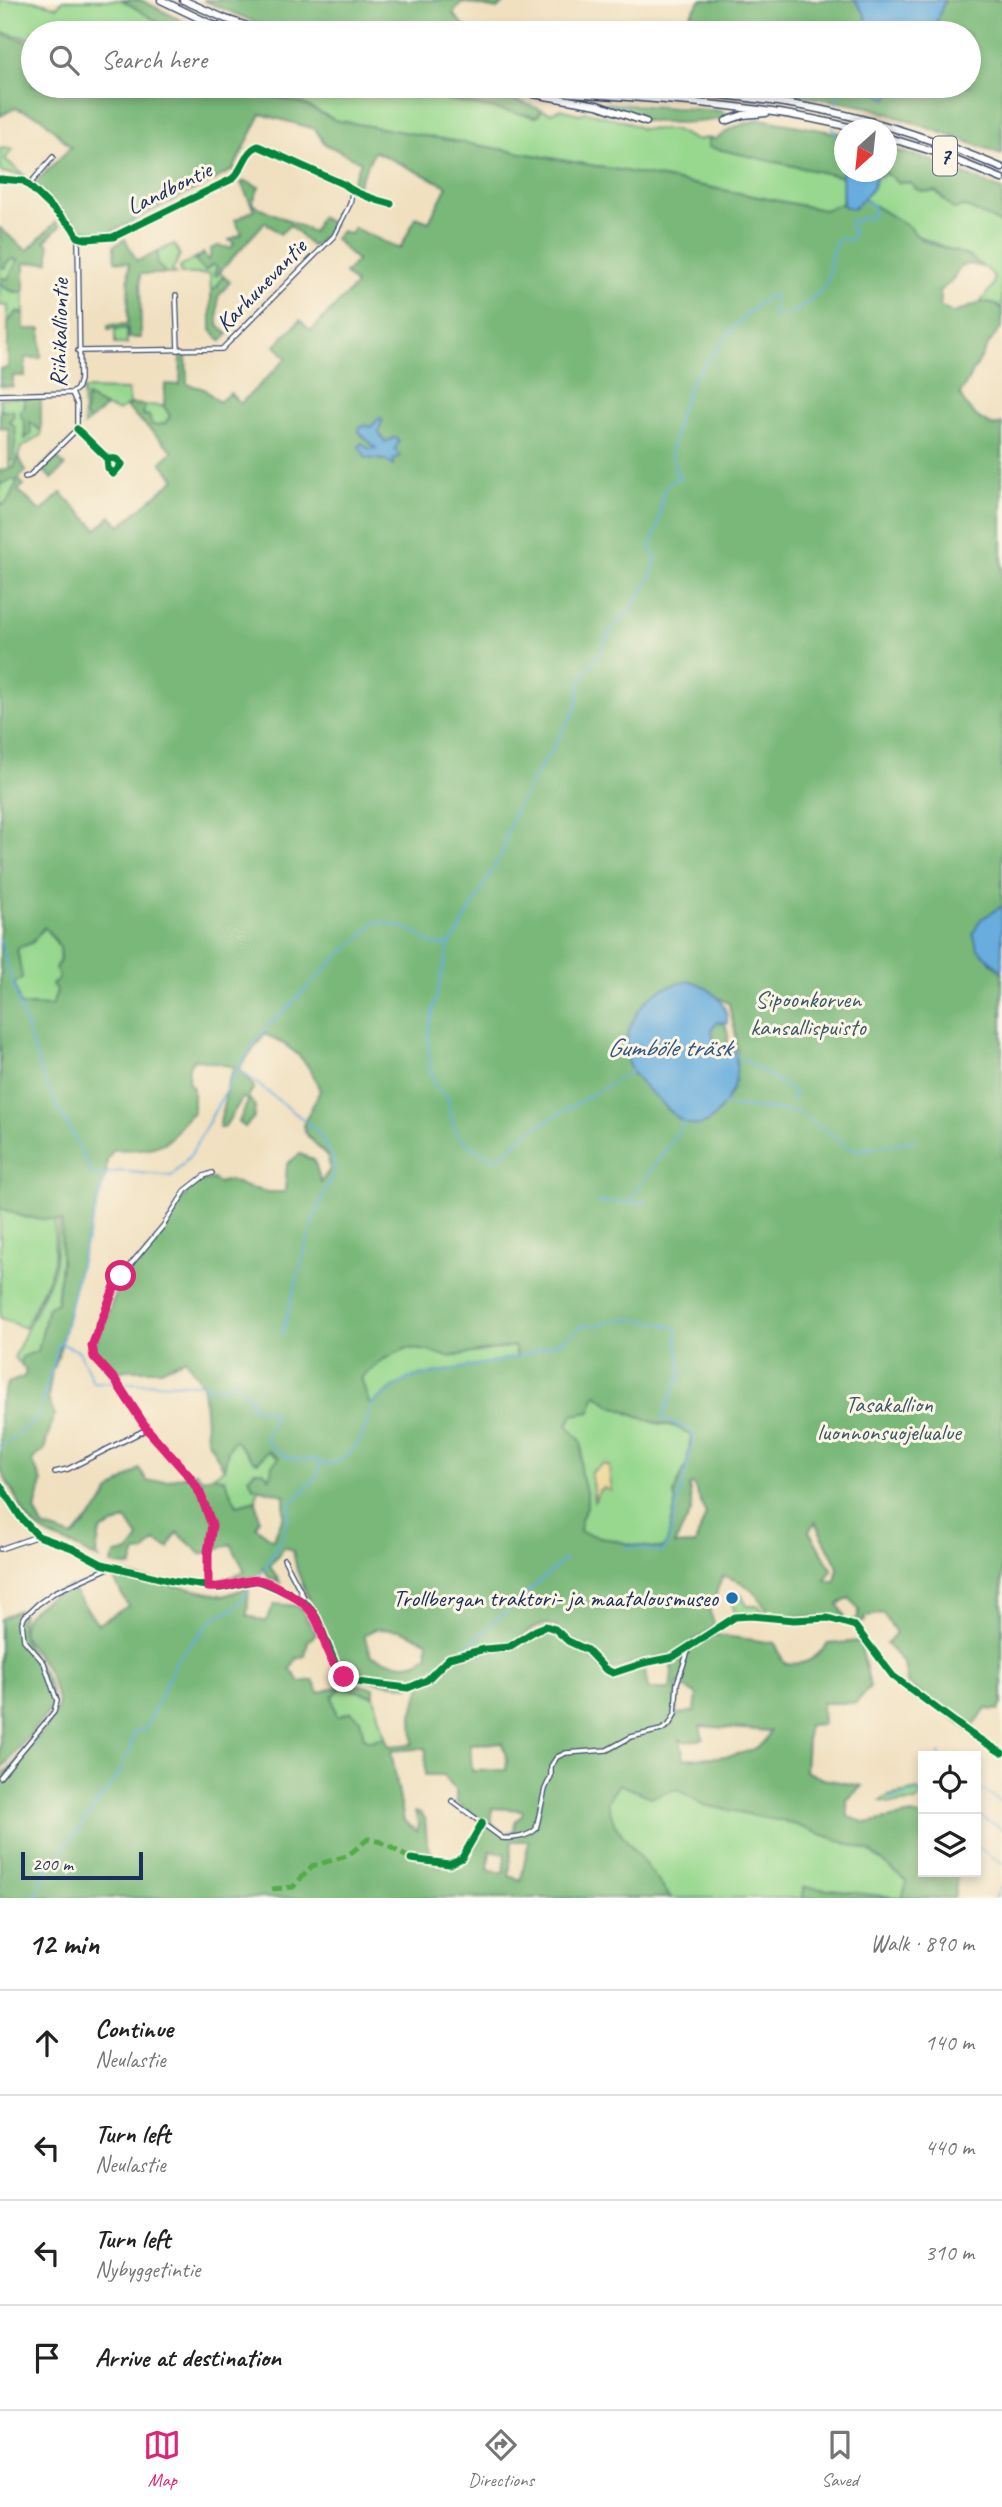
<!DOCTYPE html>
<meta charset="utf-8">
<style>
:root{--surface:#fff;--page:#f2f2f2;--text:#222;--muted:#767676;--line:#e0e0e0;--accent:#db2777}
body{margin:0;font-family:Caveat,sans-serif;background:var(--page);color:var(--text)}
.controls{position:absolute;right:21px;bottom:21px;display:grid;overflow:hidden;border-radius:0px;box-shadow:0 4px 10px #0003}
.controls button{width:63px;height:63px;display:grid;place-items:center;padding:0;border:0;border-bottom:2px solid var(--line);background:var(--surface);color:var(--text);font:35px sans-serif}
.compass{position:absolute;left:834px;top:119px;width:63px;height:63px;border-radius:50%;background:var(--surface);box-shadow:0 4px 10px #0003;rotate:207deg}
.scale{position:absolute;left:21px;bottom:18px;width:122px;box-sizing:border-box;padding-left:7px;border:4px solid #1b2f5e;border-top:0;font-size:19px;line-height:24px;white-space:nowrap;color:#1b2f5e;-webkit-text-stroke:5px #fcf5e5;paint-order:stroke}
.stop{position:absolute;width:21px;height:21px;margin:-16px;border:5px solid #db2777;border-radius:50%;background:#fff}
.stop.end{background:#db2777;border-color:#fff;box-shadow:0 2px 7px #0008}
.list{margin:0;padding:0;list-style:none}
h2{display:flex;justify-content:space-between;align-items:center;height:91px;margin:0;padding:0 28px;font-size:30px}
h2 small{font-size:23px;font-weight:400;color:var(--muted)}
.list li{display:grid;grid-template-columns:46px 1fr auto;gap:21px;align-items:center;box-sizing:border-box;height:105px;padding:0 28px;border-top:2px solid var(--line)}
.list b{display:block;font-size:26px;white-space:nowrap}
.list p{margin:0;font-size:23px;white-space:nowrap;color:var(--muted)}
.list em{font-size:23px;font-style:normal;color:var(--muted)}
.icon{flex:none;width:38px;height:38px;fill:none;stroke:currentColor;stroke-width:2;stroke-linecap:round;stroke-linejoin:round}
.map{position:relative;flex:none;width:1002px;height:1898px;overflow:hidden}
.search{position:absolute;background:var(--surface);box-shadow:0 4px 10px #0003;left:21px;right:21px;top:21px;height:77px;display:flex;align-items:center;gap:18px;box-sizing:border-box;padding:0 24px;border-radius:38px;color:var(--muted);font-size:26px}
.sheet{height:511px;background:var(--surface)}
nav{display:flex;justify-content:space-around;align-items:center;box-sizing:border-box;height:98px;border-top:2px solid var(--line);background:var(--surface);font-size:19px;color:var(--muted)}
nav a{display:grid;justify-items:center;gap:4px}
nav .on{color:var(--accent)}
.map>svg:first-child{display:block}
.green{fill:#97d88e;stroke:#598476;stroke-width:2;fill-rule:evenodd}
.forest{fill:#79b879;stroke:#4a746c;stroke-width:2;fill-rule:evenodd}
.sand{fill:#eeda9e;stroke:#84847e;stroke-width:2}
.water{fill:#67addd;stroke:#416e9e;stroke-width:2}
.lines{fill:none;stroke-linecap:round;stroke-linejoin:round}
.stream{stroke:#67addd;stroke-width:2}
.minor-casing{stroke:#3b4a6d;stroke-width:6}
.tertiary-casing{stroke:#3b4a6d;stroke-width:7}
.motorway-casing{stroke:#3b4a6d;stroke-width:9}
.minor{stroke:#fff;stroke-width:3.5}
.tertiary{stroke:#fff;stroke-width:4.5}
.motorway{stroke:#fff;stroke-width:6}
.quiet{stroke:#52ab49;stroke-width:5;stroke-dasharray:10 5;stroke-linecap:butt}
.cycleway-casing{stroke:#fcf5e5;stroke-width:11}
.cycleway{stroke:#00873e;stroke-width:7}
.route{stroke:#db2777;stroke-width:9}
.poi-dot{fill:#1f6fb2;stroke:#fcf5e5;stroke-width:2.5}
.labels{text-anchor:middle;stroke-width:6;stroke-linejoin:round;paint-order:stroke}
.shield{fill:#fcf5e5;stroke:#5e6a86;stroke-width:2}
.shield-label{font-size:23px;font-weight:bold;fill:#1b2f5e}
.street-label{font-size:24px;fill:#1b2f5e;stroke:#fcf5e5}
.park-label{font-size:24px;fill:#3a596a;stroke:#fcf5e5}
.poi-label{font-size:24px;fill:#1b2f5e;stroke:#fcf5e5;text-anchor:end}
.water-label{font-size:26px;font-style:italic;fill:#325584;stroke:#fcf5e5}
</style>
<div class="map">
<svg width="1002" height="1898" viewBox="0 0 1002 1898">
<rect width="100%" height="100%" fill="#fcf5e5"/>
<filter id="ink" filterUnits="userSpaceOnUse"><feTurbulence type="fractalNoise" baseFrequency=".0143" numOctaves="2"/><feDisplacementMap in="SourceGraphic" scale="14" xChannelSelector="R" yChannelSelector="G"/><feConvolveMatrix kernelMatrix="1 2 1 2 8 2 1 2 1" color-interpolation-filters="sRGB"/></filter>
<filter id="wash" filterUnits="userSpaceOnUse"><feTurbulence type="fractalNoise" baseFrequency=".00686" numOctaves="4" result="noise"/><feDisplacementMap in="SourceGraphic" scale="28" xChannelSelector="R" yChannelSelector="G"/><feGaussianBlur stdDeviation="1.57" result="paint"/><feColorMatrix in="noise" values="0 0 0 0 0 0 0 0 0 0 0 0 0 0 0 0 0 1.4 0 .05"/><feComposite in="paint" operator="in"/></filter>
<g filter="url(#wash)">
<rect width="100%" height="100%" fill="#f0e0c0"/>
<!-- green -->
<g class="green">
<polygon points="0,0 33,0 57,7 63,0 122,0 176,33 33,33 33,39 0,32"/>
<polygon points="229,86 375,86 536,117 542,110 551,113 561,109 579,114 586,112 624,121 642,129 675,130 695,140 709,138 709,147 843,177 842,204 825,210 647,175 335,120 307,106"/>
<polygon points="0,148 13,149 5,159 24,175 1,172"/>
<path d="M879 172 880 176 887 174 898 182 912 183C917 195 928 190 937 192L945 201 960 207 969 208 1002 224V310L997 306 981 302C984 295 995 288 994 279 993 263 931 243 916 235 897 224 880 210 862 198L872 189Z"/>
<polygon points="174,244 180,255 172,271 176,274 167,274 157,264 158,252"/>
<polygon points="198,256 195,261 210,265 213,263 217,267 214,274 216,276 220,272 223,276 216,288 211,291 210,274 181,274 180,267"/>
<polygon points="12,259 19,260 8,279 0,278 0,263 0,267"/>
<polygon points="0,283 13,292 24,292 24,314 17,312 8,322 8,306 0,305"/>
<rect x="115" y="329" width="12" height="15"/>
<polygon points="83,389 128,390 130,404 118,411 106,407 85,416 89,421 84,425"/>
<polygon points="0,398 24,398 25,439 30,422 41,431 41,435 21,448 14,468 9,470 9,461 13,459 8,421 13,411 1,411"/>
<path d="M145 405 164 406 170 416C166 425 161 425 152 425L149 416 143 415Z"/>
<polygon points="13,479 17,482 10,498 4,505 0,503 0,485"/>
<polygon points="44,927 61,949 57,991 52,1006 20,1005 14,982 21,978 17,948 32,943"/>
<polygon points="0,1208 23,1217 55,1219 54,1261 50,1275 25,1328 0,1318"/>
<polygon points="59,1220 62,1221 61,1263 57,1303 48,1308 38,1351 23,1357 20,1363 14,1358 54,1270"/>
<polygon points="514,1346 518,1357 413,1377 393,1387 376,1400 372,1405 369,1403 360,1379 382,1360 407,1348 428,1351 448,1357"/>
<path d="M598 1394C613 1407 634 1417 654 1422 667 1426 681 1425 691 1436L687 1463 674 1493 676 1504 667 1544 662 1549 633 1545 580 1532 581 1519 587 1507V1496L580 1470 582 1450 567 1426 573 1415ZM603 1464 609 1466 611 1490 604 1488 599 1490 594 1501 591 1472Z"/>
<path d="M234 1439C242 1446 248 1458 258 1462L268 1451 280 1459 270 1479 255 1471 249 1477 253 1487 258 1488 256 1500 236 1506 224 1480 213 1476 224 1469 228 1450Z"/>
<polygon points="732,1593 742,1595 747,1606 759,1606 764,1613 736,1615 730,1598"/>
<polygon points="343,1687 374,1696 385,1737 370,1741 364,1738 361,1728 337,1717 332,1696"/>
<polygon points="711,1757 808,1776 804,1806 860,1824 910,1815 923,1872 949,1898 522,1898 541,1767"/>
<polygon points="917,1790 923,1793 916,1802 891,1803 880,1801 888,1796"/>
</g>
<!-- forest -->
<g class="forest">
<polygon points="122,0 141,0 206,33 176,33"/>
<polygon points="203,0 508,0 497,9 462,2 453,14 471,33 291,33 257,23"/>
<path d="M701 0H855L865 15 870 33H677C686 22 692 11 701 0Z"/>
<polygon points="945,0 1002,0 1002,154 869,107 795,94 784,89 737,86 866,86 887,99 897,86 969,86 969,33 932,33"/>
<path d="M0 33 33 43V86H230L303 104 335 120 647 175 824 210 843 203 844 207 862 198 911 228C921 247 951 247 968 256 973 258 977 263 981 267L969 264 961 266 951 282 939 291 941 297 940 306 952 313C971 310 985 292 1002 310V327L990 342 960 394C966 409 979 421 995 426L1002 423V906L980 920 990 962 1002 972V1704L999 1710 986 1709 970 1731 907 1683 904 1663 886 1644 896 1633 883 1613 864 1617 865 1621 856 1624 854 1621 858 1618 859 1610 850 1598 838 1604 845 1617 844 1620C819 1613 796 1619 770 1616 758 1594 749 1582 723 1576L717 1590 715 1600 709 1609 715 1626 672 1655 643 1660 613 1670 606 1667 588 1648 569 1639 556 1627 546 1624 534 1628 508 1645 485 1646 448 1656 425 1678 408 1686 350 1678 338 1665 319 1617 310 1603 297 1570 293 1551 285 1547 270 1566 280 1582 269 1578 263 1567 260 1576 220 1586 216 1584 245 1571 231 1544 201 1554 178 1533 173 1538 169 1548 155 1541 144 1552 136 1553 131 1567 111 1564 115 1554 129 1552 139 1538 126 1519 100 1531 96 1553 99 1559 72 1545 53 1538 35 1527 27 1518 0 1469V1402L8 1383 24 1377 26 1371 20 1363 22 1357 38 1351 48 1307 57 1303 61 1263 62 1221 24 1217 0 1208V974L2 972 0 969V503L4 505 10 498 17 482 13 479 0 485V470L14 468 19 457 26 471 18 479 24 485 18 490 41 512 61 493 97 529 111 516 120 526 175 479 161 462 173 451 126 407 130 404 145 405 143 415 149 416 152 425C161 425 166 425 170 416L164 406 165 384 180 385 181 354H186L187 384 204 389 219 402 230 393 240 404 287 358 275 346 300 320 311 331 356 285 345 273 357 261 335 239 341 231 350 234 354 228 400 249 416 217 429 222 447 186 374 151 357 187 351 184 361 162 325 144 315 129 261 114 233 170 111 232 93 233 78 226 34 184 71 147 41 117 15 108 0 116ZM383 421C376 430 379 434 385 442L391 441 397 452 390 463 387 460 366 458 365 454 369 449 376 448 359 432 360 428 371 427ZM44 927C57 941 67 950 56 968L59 978 52 984 57 991 52 1006 20 1005 14 983 22 978 17 948 32 943ZM691 981C706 986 716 999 729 1003 730 1013 733 1021 735 1030 740 1064 735 1102 705 1124 695 1121 683 1118 674 1114 666 1110 661 1100 655 1094 628 1068 614 1058 635 1019 648 996 665 986 691 981ZM265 1034C293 1047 310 1061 320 1091L303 1125 305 1133 328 1157 330 1169 321 1182 314 1160 300 1154 287 1164 285 1192H268L246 1187 230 1180 218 1183 213 1179C185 1180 178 1210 166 1229 158 1242 142 1251 140 1265L136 1263 120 1283 94 1349 112 1375 125 1370H161L185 1359 203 1385 207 1439 224 1469 228 1450 234 1440C242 1446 248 1458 257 1462L268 1451 279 1458 272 1465 270 1478 263 1471H255L249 1477 253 1487 284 1495V1515L273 1540 256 1527 259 1519 256 1500 237 1505 224 1479 213 1476 202 1479 196 1472 169 1480 148 1482 139 1469 109 1492 100 1507 73 1537 43 1527 35 1510 42 1482 32 1460 44 1450 54 1415 48 1398 52 1371 58 1357 81 1260 106 1174 107 1160 113 1150C128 1149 154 1151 167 1141 178 1133 181 1120 193 1113V1088L188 1082 189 1066 194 1059 234 1067 228 1082 219 1128H224L243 1097 248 1101 239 1122 245 1127 254 1117 255 1106 248 1097 254 1087 239 1068ZM514 1346 517 1357 407 1379 372 1404 369 1403 361 1378 382 1360 407 1348 428 1351 448 1357ZM596 1394 610 1405 654 1422 676 1427 691 1436 687 1463 674 1493 676 1504 667 1543 662 1549 633 1545 580 1532 581 1519 587 1507V1496L580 1470 582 1450 581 1441 567 1425 573 1415 590 1412ZM693 1484 706 1514 695 1544 674 1545 692 1510 689 1485ZM815 1522 838 1567 835 1582 825 1580 832 1570 809 1531ZM375 1629 400 1630 427 1641 428 1655C410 1671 392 1662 371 1656L364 1635Z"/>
<polygon points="425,89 439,90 461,98 516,100 542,110 537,117 409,92 411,90"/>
<path d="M604 103 722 111 728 115C711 125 659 124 640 119 627 116 615 108 604 103Z"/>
<polygon points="760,119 844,134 843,177 708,147 709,138 716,139 732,128"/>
<path d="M887 148 930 160 1002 190V224L969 208 964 207 953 209 936 191C927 192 916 193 911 183L898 182 887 174 880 176 879 172H886Z"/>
<polygon points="245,181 259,187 252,204 313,232 320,217 333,224 328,232 313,247 290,225 280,234 265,222 216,276 214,274 217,267 213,264 205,271 195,261 203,253 208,260 210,258 211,249 218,246 231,248 234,243 229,240 242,234 235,220 254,210 241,183"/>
<path d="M56 222 60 226 45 241 49 245V262L24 263V292C14 292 7 291 0 283V278L8 279 18 260 12 259 7 262 5 268 0 267V228L27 251Z"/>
<polygon points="125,239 137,261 158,252 157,264 167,274 140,274 141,338 128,338 128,328 108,329 108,325 128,324 129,263 115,261 114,246"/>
<polygon points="223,276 230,282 218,297 218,325 228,334 221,341 211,330 211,291 216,288"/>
<polygon points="17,312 24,314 24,329 41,329 41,358 25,358 25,376 13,376 13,387 0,386 0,369 8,368 8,322"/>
<polygon points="87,397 106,407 89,421 85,416"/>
<polygon points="24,398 41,398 41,431 30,422 31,434 25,439 25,421 22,419 20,412 25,406"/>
<polygon points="0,408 1,411 13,410 14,416 9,421 15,427 16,436 13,460 9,461 9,429 0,428"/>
<polygon points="54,455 65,466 52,479 41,468"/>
<path d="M717 1022 725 1024C729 1035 730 1044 722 1053L714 1051 713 1049 712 1028Z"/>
<path d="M110 1572 224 1596 249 1587 247 1615 265 1622 275 1604 299 1606 316 1634 308 1641 305 1656 297 1658 290 1669 300 1682 313 1680 319 1693 348 1683 374 1688V1696L343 1687 332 1696 337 1717 351 1712 360 1719 364 1738 370 1741 385 1737 389 1746 413 1744 412 1715 421 1687C432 1680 438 1668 449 1661 469 1649 493 1656 513 1648 525 1643 533 1632 546 1629L553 1631 567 1643 586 1652 603 1671 613 1676 623 1674 644 1665 648 1689H670L672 1672 670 1660 687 1651 709 1634 775 1643 784 1663C805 1666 814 1660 828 1644L860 1641 870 1687 856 1703H822L823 1724 808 1725 805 1771 823 1779 862 1786 847 1800 848 1817 867 1823 912 1814 923 1817V1872H958L954 1898H803L804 1887 902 1898 907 1882 871 1852 790 1823 704 1805 677 1789 651 1797 619 1784 607 1802 615 1825 671 1898H0V1778C13 1765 54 1722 58 1706 59 1698 55 1692 53 1685 45 1663 41 1661 28 1643 8 1615 51 1598 70 1586L98 1624 128 1606ZM677 1683 697 1695 695 1711 676 1715ZM700 1726 770 1731C763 1759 709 1757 684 1759L680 1739 684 1742 703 1739ZM502 1743 507 1760 506 1770 472 1771 470 1744ZM426 1748 425 1775H443L456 1791V1802L485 1823C472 1846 468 1866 438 1866L427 1844 425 1818 419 1812H415L418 1823 417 1831 404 1821 391 1751ZM492 1808 522 1810 523 1813 515 1822 514 1832 506 1834 492 1824ZM512 1841H529L521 1880 509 1876ZM490 1851 505 1854 504 1873 488 1870Z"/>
<path d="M18 1610 23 1615C11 1649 60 1675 51 1709L0 1771V1619Z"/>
</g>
<!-- sand -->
<polygon class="sand" points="603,1464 609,1466 611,1491 604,1488 599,1490 595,1501 591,1473"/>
<!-- water -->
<g class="water">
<polygon points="855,0 945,0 932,33 870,33 865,15"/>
<polygon points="866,86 897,86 887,99"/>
<polygon points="844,167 844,172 878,172 872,189 853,209 844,206 843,203 842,173"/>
<path d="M379 418H382C381 432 374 429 385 442L396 437 399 442 395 449 400 456 394 459 393 466 386 460 366 458 359 446 362 443 369 449 376 448 359 432 360 427H364L365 425 371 427Z"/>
<polygon points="1002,906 1002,972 978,949 973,934 980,920"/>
<path d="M691 981C709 987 729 1002 727 1023L717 1022 712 1028 714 1051 722 1053 731 1044C738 1054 738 1078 732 1090 727 1100 713 1124 700 1125 683 1127 671 1112 660 1101 651 1091 636 1082 631 1070 617 1043 635 1005 660 990 669 985 680 983 691 981Z"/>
</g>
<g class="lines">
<!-- stream -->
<g class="stream">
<polyline points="836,104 843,86"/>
<polyline points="832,127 839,141 844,166"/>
<path d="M0 939C13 985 26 1030 42 1074 55 1108 78 1137 90 1172L99 1175 105 1174"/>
<path d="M449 945 428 1031 430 1067 436 1089 447 1096C455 1141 457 1140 497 1160L526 1133 624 1076"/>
<polyline points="735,1054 739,1057"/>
<polyline points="742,1058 795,1093 792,1102"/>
<polyline points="238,1069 313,1127 320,1135 333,1160 334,1171 313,1221 282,1335"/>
<polyline points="626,1074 631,1071"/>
<polyline points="722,1105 730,1105"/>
<polyline points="732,1106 798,1112 854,1150 914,1141"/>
<polyline points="680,1129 685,1122"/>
<polyline points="598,1202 647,1202"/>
<polyline points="628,1202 679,1131"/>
<path d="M595 1325C603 1325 609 1321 616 1320 638 1317 657 1322 677 1328V1343"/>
<polyline points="62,1342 64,1345 79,1351 93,1382 114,1383"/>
<polyline points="119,1383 205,1384 206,1390 217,1387 225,1387 235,1381 244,1390 245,1395 251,1397 251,1407 275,1413 266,1439 268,1444 285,1456 298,1460 314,1459 325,1465 342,1460 359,1443 374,1402 407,1379 518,1357 564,1340 583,1325 591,1325"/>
<path d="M0 1448 38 1418 59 1344 62 1342 81 1260 106 1174 119 1171 172 1176 190 1156 238 1068 267 1026 282 1014 324 970 375 923 381 922 407 928 433 945 449 944 457 935 503 851 507 833 516 809 576 709 581 679 600 652 611 630 632 607 650 579 656 559 650 548C652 540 656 534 658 526 665 505 653 486 681 478L674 472 677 469 671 454 679 415 692 380 733 328 741 322 746 312 754 310 757 303 763 302 767 297 773 295 776 301 772 315 788 316C800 307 820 296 827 281 833 266 826 254 840 238L850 240 854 232 851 229 850 221 857 222 862 217 869 219 873 213V205L862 200"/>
<polyline points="626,1546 661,1552 668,1543 694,1436 691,1431 662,1418 682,1371 677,1345"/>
<polyline points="264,1570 283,1535 291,1503 303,1492 318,1474 319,1461"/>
<polyline points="257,1578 262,1572"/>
<polyline points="466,1647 565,1559"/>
<polyline points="939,1753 940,1756"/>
<polyline points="976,1786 1002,1802"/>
<polyline points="889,1799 923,1792"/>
<polyline points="976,1813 1002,1829"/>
<polyline points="976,1846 1002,1863"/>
<polyline points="35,1898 46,1870 78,1830 122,1769 124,1759 131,1750 133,1733 146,1728 177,1659 212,1621 220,1614 233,1610 254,1583"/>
<polyline points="995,1898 1002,1885"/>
</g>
</g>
</g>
<g filter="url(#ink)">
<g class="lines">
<!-- minor casing -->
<g class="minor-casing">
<g id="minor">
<path d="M0 179 24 181 72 227 78 237 86 239 113 237 232 179C244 169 244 152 258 146L345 185C354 193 378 201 391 204"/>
<polyline points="29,185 53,157"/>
<polyline points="176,295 178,350"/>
<polyline points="78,351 222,349 334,236 350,204 352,192"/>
<polyline points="72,393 77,389 80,380 78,237"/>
<polyline points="72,393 77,404 77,429"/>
<polyline points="0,395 72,393"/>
<polyline points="77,429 107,458 108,468 113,474 122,464 116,459 107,458"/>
<polyline points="25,477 29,476 77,429"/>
<polyline points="55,1472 68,1469 147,1429"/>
<polyline points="0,1549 38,1536"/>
<polyline points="284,1559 308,1605"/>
<polyline points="208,1586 208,1553 212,1525 200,1493 189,1476 147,1429 115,1380 94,1357 92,1346 115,1286 121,1276 163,1226 186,1190 204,1176 212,1173"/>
<polyline points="0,1777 54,1712 57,1701 44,1663 24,1640 22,1622 25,1616 38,1604 55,1592 111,1567"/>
<path d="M452 1801 502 1838C513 1839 528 1837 536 1829L545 1789 551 1776V1766L557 1757 566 1753 607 1750 631 1737 661 1730 669 1725 675 1714 677 1683 690 1646"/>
<polyline points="411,1859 449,1864 462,1858 482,1823"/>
</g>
</g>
<!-- tertiary casing -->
<g class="tertiary-casing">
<polyline id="tertiary" points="0,1485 21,1518 38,1536 72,1548 102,1564 172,1581 220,1588 257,1580 289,1593 308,1605 317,1618 339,1672 349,1680 357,1682 408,1688 427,1680 449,1658 485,1649 509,1647 536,1630 546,1626 555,1629 568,1641 587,1650 605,1669 613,1673 644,1663 673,1657 735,1617 751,1616 794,1620 828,1618 855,1626 893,1676 971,1734 1002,1753"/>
</g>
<!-- motorway casing -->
<g class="motorway-casing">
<g id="motorway">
<polyline points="161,0 211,24 235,33"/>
<polyline points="183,0 226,19 269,33"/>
<path d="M490 86C614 99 740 98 861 130"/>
<path d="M609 86C682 91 756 96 828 111 888 124 946 144 1002 168"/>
<polyline points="533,94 597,105 646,122"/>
<polyline points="726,121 743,115 766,113"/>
<polyline points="886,137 938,153 1002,179"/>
</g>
</g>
<!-- minor -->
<use href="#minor" class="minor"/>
<!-- tertiary -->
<use href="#tertiary" class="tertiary"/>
<!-- motorway -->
<use href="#motorway" class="motorway"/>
<!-- quiet -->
<polyline class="quiet" points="272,1889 293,1887 312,1866 347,1856 368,1839 381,1842 411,1859"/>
<!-- cycleway casing -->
<g class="cycleway-casing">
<g id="cycleway">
<path d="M0 179 24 181 72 227 78 237 86 239 113 237 232 179C244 169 244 152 258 146L345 185C354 193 378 201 391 204"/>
<polyline points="77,429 107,458 108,468 113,474 122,464 116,459 107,458"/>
<polyline points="0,1485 21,1518 38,1536 72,1548 102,1564 172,1581 220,1588 257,1580 289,1593 308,1605 317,1618 339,1672 349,1680 357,1682 408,1688 427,1680 449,1658 485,1649 509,1647 536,1630 546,1626 555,1629 568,1641 587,1650 605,1669 613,1673 644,1663 673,1657 735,1617 751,1616 794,1620 828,1618 855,1626 893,1676 971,1734 1002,1753"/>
<polyline points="411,1859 449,1864 462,1858 482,1823"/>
</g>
</g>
<!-- cycleway -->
<use href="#cycleway" class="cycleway"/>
</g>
</g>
<g class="lines" filter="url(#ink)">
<!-- route -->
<path class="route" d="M121 1276 115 1286 92 1346 94 1357 115 1380 147 1429 189 1476 200 1493 212 1525 208 1553V1587C226 1589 240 1580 257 1580 266 1580 275 1586 282 1590 335 1615 313 1646 344 1677"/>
</g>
<!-- markers -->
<circle class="poi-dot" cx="732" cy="1598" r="7"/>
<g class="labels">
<!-- shield labels -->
<rect class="shield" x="933" y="136.5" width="24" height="39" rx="5"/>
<g class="shield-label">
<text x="945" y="164">7</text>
</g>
<!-- street labels -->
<g class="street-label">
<text transform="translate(169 188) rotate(-26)" y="8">Landbontie</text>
<text transform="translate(261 285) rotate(-46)" y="8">Karhunevantie</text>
<text transform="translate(59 333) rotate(-89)" y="8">Riihikalliontie</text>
</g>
<!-- park labels -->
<g class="park-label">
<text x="808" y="1007">Sipoonkorven<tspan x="808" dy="28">kansallispuisto</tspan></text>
<text x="889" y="1412">Tasakallion<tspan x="889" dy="28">luonnonsuojelualue</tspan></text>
</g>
<!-- poi labels -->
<g class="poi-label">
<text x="718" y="1606">Trollbergan traktori- ja maatalousmuseo</text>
</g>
<!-- water labels -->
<g class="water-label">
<text x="669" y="1056">Gumböle träsk</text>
</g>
</g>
</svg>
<div class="controls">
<button><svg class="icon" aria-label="locate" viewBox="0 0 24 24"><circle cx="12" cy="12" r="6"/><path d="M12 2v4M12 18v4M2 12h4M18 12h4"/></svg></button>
<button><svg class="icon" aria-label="layers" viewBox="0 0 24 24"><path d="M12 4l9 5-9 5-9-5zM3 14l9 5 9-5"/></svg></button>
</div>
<svg class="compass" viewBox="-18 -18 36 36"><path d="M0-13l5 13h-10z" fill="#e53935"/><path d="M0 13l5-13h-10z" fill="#767676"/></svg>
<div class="scale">200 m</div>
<div class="stop" style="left:121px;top:1276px"></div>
<div class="stop end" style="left:344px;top:1677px"></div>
<div class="search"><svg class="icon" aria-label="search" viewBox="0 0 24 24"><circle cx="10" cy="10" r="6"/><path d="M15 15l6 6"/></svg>Search here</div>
</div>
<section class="sheet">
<h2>12 min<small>Walk · 890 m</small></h2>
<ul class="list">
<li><svg class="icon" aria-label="ahead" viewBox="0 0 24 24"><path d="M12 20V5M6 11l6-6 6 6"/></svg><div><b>Continue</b><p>Neulastie</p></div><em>140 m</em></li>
<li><svg class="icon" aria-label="left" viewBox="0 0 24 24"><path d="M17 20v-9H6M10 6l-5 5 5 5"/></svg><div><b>Turn left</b><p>Neulastie</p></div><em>440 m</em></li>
<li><svg class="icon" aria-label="left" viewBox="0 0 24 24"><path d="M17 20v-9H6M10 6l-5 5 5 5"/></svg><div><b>Turn left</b><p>Nybyggetintie</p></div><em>310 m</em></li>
<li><svg class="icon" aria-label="arrive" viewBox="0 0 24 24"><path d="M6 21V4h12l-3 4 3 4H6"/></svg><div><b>Arrive at destination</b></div></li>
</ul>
</section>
<nav>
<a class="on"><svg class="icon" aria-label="map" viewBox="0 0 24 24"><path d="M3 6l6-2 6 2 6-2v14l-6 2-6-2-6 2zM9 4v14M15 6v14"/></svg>Map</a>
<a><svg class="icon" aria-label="directions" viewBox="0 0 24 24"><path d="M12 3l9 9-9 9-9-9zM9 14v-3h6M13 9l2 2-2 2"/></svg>Directions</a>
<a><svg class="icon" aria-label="saved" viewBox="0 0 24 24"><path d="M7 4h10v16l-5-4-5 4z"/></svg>Saved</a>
</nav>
